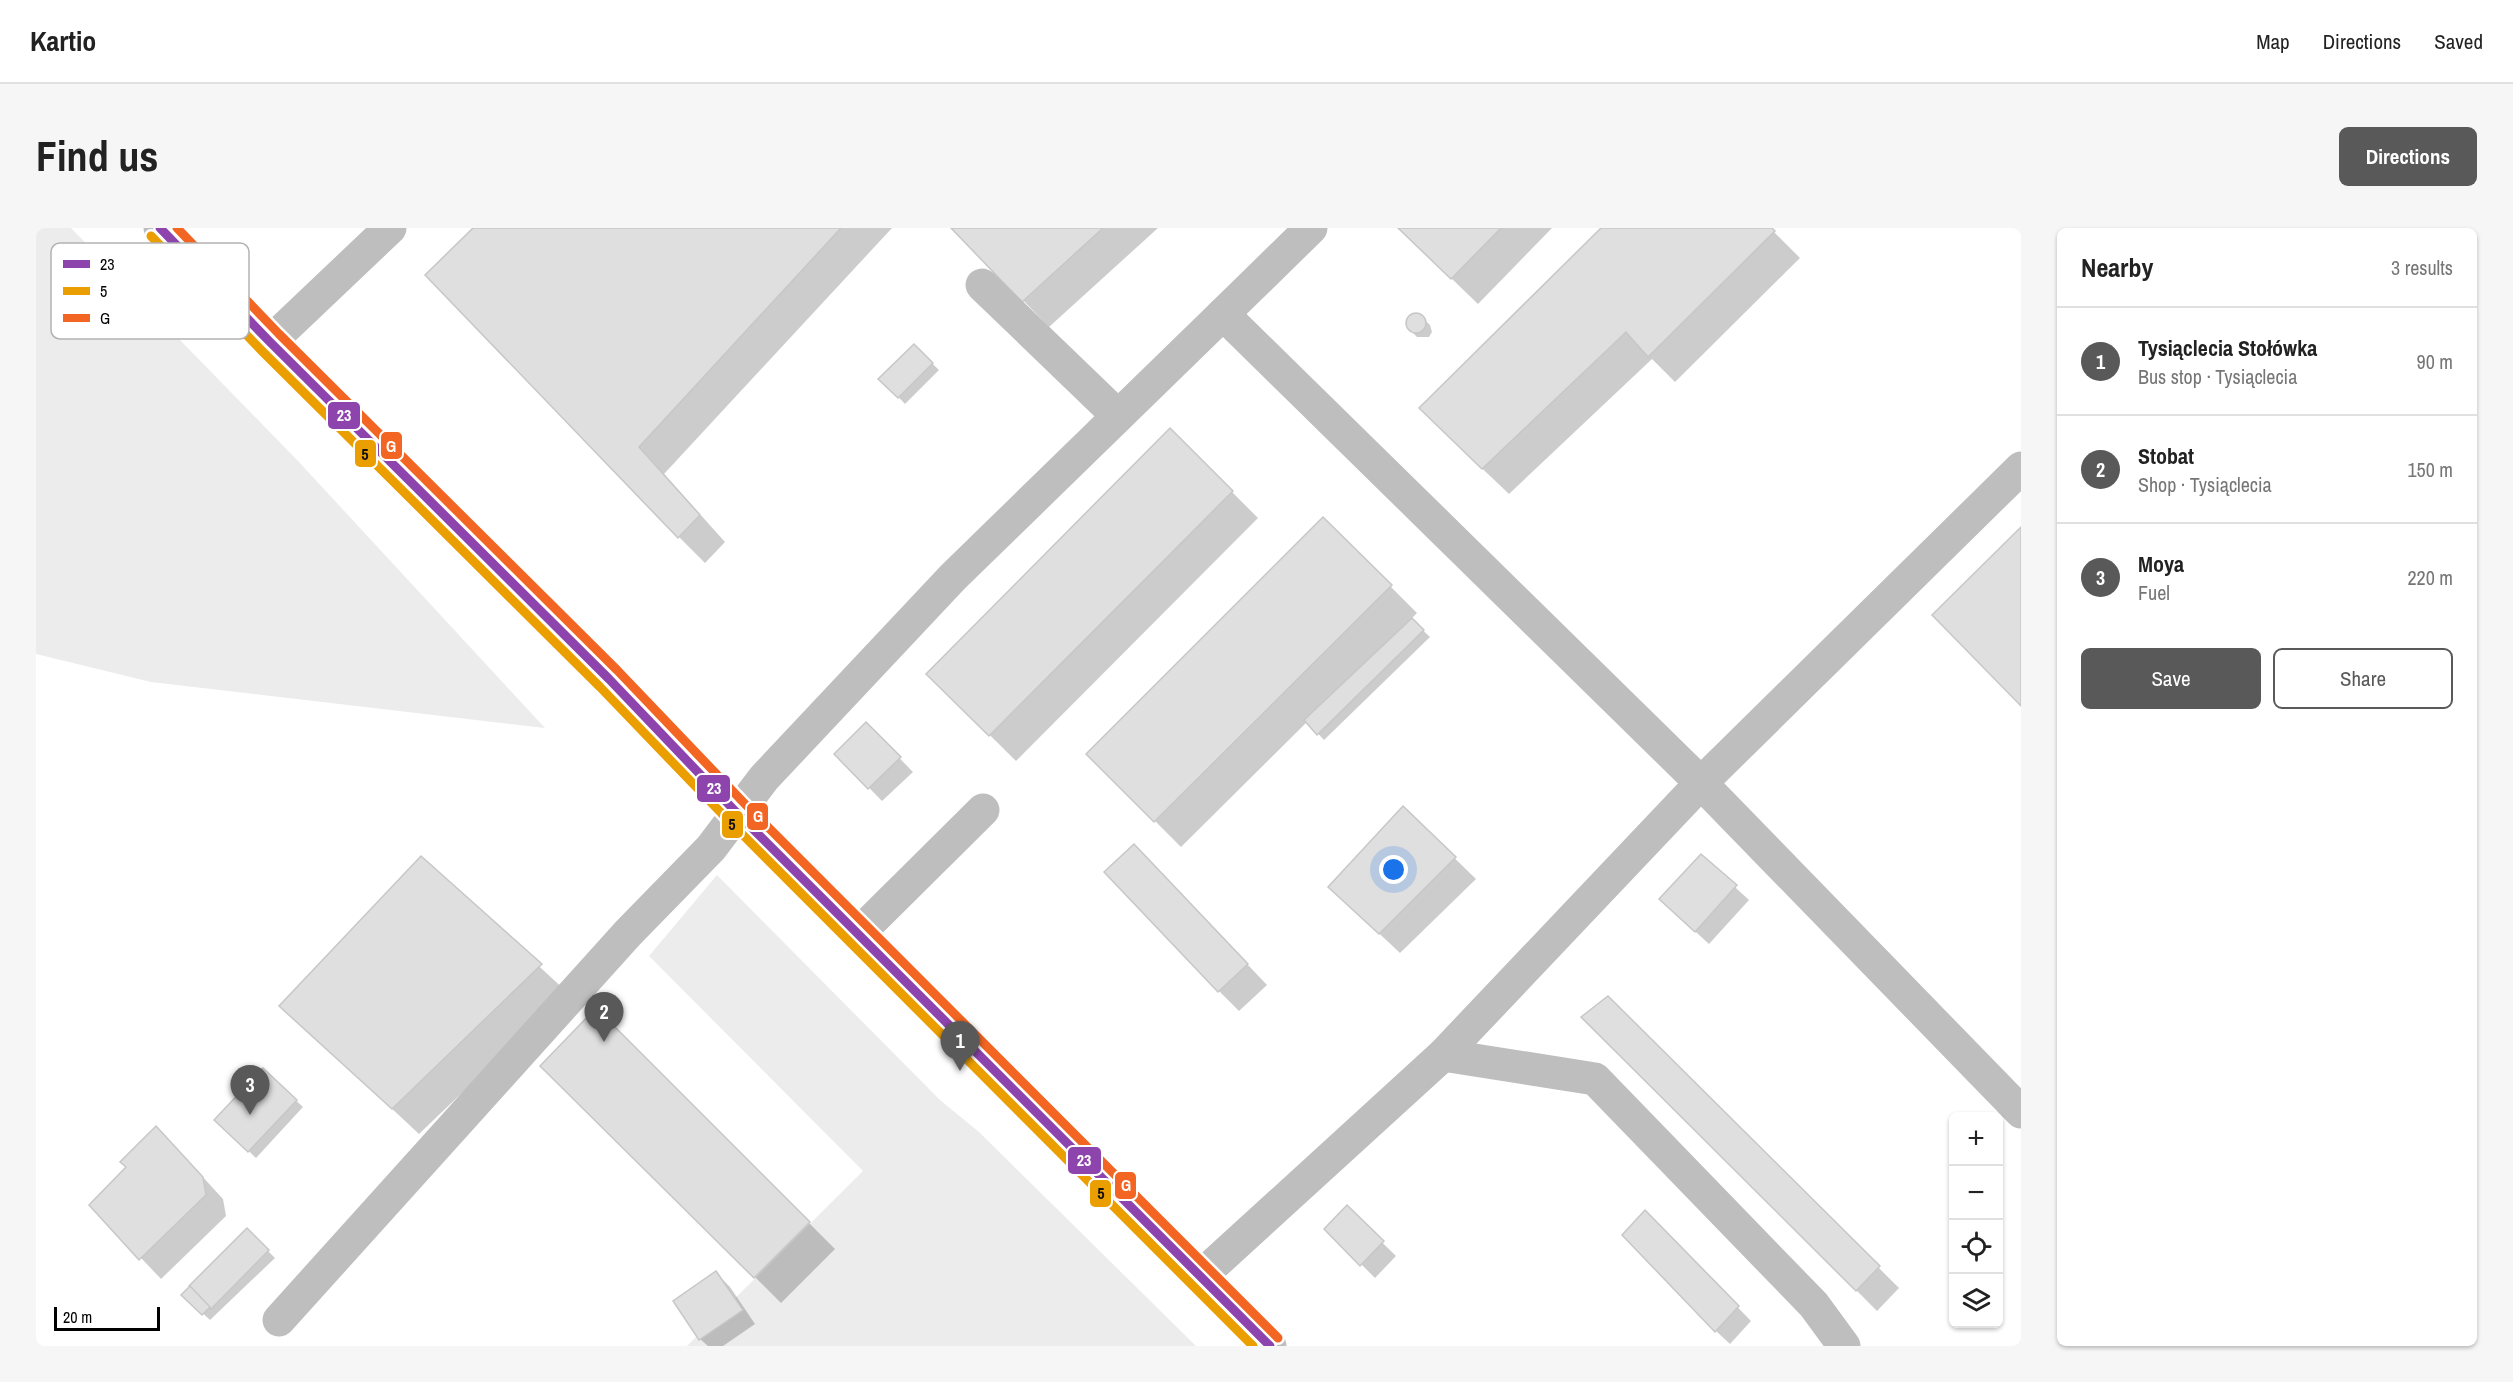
<!DOCTYPE html>
<meta charset="utf-8">
<style>
:root{--surface:#fff;--page:#f6f6f6;--text:#222;--muted:#767676;--line:#e0e0e0;--accent:#595959}
body{margin:0;font-family:"Archivo Narrow",sans-serif;background:var(--page);color:var(--text)}
.controls{position:absolute;right:18px;bottom:18px;display:grid;overflow:hidden;border-radius:9px;box-shadow:0 2px 4px #0004}
.controls button{width:54px;height:54px;display:grid;place-items:center;padding:0;border:0;border-bottom:2px solid var(--line);background:var(--surface);color:var(--text);font:30px sans-serif}
.scale{position:absolute;left:18px;bottom:15px;width:106px;box-sizing:border-box;padding-left:6px;border:3px solid #000;border-top:0;font-size:16px;line-height:21px;white-space:nowrap;color:#000;-webkit-text-stroke:4px #fff;paint-order:stroke}
.you{position:absolute;left:1358px;top:642px;width:21px;height:21px;margin:-15px;border:4px solid #fff;border-radius:50%;background:#1a73e8;box-shadow:0 0 0 9px #1a73e833}
.badge{display:grid;place-items:center;width:39px;height:39px;border-radius:50%;background:var(--accent);color:#fff;font-size:20px;font-weight:700}
.pin{position:absolute;translate:-50% -50px;filter:drop-shadow(0 2px 3px #0008)}
.pin::after{content:'';position:absolute;top:32px;width:21px;height:18px;background:inherit;clip-path:polygon(0 0,100% 0,50% 100%)}
.list{margin:0;padding:0;list-style:none}
h2{display:flex;justify-content:space-between;align-items:center;height:78px;margin:0;padding:0 24px;font-size:26px}
h2 small{font-size:20px;font-weight:400;color:var(--muted)}
.list li{display:grid;grid-template-columns:39px 1fr auto;gap:18px;align-items:center;box-sizing:border-box;height:108px;padding:0 24px;border-top:2px solid var(--line)}
.list b{display:block;font-size:22px;white-space:nowrap}
.list p{margin:0;font-size:20px;white-space:nowrap;color:var(--muted)}
.list em{font-size:20px;font-style:normal;color:var(--muted)}
.actions{display:flex;gap:12px;padding:18px 24px}
.actions a{flex:1;padding:14px 0;border:2px solid var(--accent);border-radius:9px;text-align:center;font-size:21px;color:var(--accent)}
.actions .main{background:var(--accent);color:#fff}
.icon{flex:none;width:33px;height:33px;fill:none;stroke:currentColor;stroke-width:2;stroke-linecap:round;stroke-linejoin:round}
.map{position:relative;flex:none;width:1985px;height:1118px;overflow:hidden;border-radius:9px}
header{display:flex;align-items:center;gap:36px;box-sizing:border-box;height:84px;padding:0 30px;background:var(--surface);border-bottom:2px solid var(--line)}
header strong{font-size:28px}
nav{display:flex;gap:33px;margin-inline-start:auto;font-size:21px}
.intro{display:flex;align-items:center;justify-content:space-between;box-sizing:border-box;height:144px;padding:0 36px}
h1{margin:0;font-size:42px}
.button{padding:15px 27px;border-radius:9px;background:var(--accent);color:#fff;font-size:21px;font-weight:700}
main{display:flex;gap:36px;padding:0 36px}
aside{flex:1;background:var(--surface);border-radius:9px;box-shadow:0 2px 4px #0004}
.map>svg:first-child{display:block}
.green{fill:#ececec}
.shadow{fill:#0003}
.building{fill:#dfdfdf;stroke:#c7c7c7;stroke-width:1.5}
.lines{fill:none;stroke-linecap:round;stroke-linejoin:round}
.minor{stroke:#bebebe;stroke-width:33}
.bus-1-casing{stroke:#fff;stroke-width:14}
.bus-2-casing{stroke:#fff;stroke-width:14}
.bus-3-casing{stroke:#fff;stroke-width:14}
.bus-1{stroke:#8e44ad;stroke-width:9}
.bus-2{stroke:#eb9e00;stroke-width:9}
.bus-3{stroke:#f26522;stroke-width:9}
.key{fill:#fff;stroke:#b2b2b2;stroke-width:1.5}
.key-label{font-size:16px;fill:#000}
.line-badge{stroke:#fff;stroke-width:2}
.badge-label{font-size:16px;text-anchor:middle;font-weight:bold;fill:#fff}
.pale-badge-label{font-size:16px;text-anchor:middle;font-weight:bold;fill:#111}
</style>
<header>
<strong>Kartio</strong>
<nav><a>Map</a><a>Directions</a><a>Saved</a></nav>
</header>
<div class="intro"><h1>Find us</h1><a class="button">Directions</a></div>
<main>
<div class="map">
<svg width="1985" height="1118" viewBox="0 0 1985 1118">
<rect width="100%" height="100%" fill="#fff"/>
<!-- green -->
<g class="green">
<polygon points="0,0 35,0 262,233 509,500 115,454 0,426"/>
<polygon points="681,647 904,872 943,904 1160,1118 651,1118 827,943 613,728"/>
</g>
<!-- shadow -->
<g class="shadow">
<polygon points="439,0 856,0 628,246 689,314 669,335 643,309"/>
<polygon points="917,0 1122,0 1013,99"/>
<polygon points="1363,0 1516,0 1442,76"/>
<polygon points="1567,0 1734,0 1764,30 1639,154 1616,131 1473,266 1411,207"/>
<polygon points="1382,86 1394,97 1396,104 1393,109 1381,109 1374,102 1371,93 1374,88"/>
<polygon points="878,118 903,142 869,176 845,151"/>
<polygon points="1134,202 1222,290 980,533 892,446"/>
<polygon points="1287,291 1381,385 1375,391 1394,409 1288,512 1271,494 1145,619 1052,526"/>
<polygon points="830,496 877,544 846,573 800,526"/>
<polygon points="1367,580 1440,651 1364,725 1315,679"/>
<polygon points="1665,628 1713,672 1673,716 1639,685"/>
<polygon points="385,630 531,764 383,906 246,778"/>
<polygon points="1118,638 1231,757 1203,783 1183,763"/>
<polygon points="1572,770 1863,1060 1841,1083 1548,789"/>
<polygon points="560,782 799,1021 745,1075 507,838"/>
<polygon points="227,842 267,879 220,930 180,892"/>
<polygon points="141,921 187,971 190,988 125,1051 55,977"/>
<polygon points="1311,980 1360,1028 1339,1050 1290,1001"/>
<polygon points="1609,984 1715,1093 1694,1116 1680,1103"/>
<polygon points="211,1002 239,1030 174,1092 147,1067"/>
<polygon points="680,1045 694,1059 719,1096 687,1118 672,1118 664,1111"/>
</g>
<!-- building -->
<g class="building">
<polygon points="437,0 805,0 603,219 664,287 642,310 389,47"/>
<polygon points="915,0 1067,0 986,74"/>
<polygon points="1362,0 1465,0 1415,51"/>
<polygon points="1565,0 1736,0 1739,3 1612,129 1590,104 1446,241 1383,180"/>
<circle cx="1380" cy="95" r="10"/>
<polygon points="878,116 897,135 862,170 842,151"/>
<polygon points="1134,200 1197,263 953,508 890,446"/>
<polygon points="1287,289 1356,357 1118,594 1050,526"/>
<polygon points="1985,299 1985,478 1896,387"/>
<polygon points="1376,390 1388,402 1281,507 1268,492"/>
<polygon points="830,494 865,529 832,561 798,526"/>
<polygon points="1367,578 1420,629 1343,706 1292,659"/>
<polygon points="1098,616 1212,736 1182,764 1068,644"/>
<polygon points="1665,626 1701,657 1659,704 1623,671"/>
<polygon points="385,628 506,736 356,881 243,778"/>
<polygon points="1572,768 1844,1038 1820,1063 1545,789"/>
<polygon points="560,780 774,994 718,1050 504,838"/>
<polygon points="227,840 261,872 212,924 178,892"/>
<polygon points="120,898 167,949 170,967 103,1032 53,977 90,939 84,934"/>
<polygon points="1311,977 1348,1013 1324,1038 1288,1001"/>
<polygon points="1609,982 1703,1078 1679,1104 1586,1007"/>
<polygon points="211,1000 233,1022 175,1081 153,1058"/>
<polygon points="680,1043 707,1082 663,1112 637,1073"/>
<polygon points="154,1058 174,1079 166,1087 145,1067"/>
</g>
<g class="lines">
<!-- minor -->
<g class="minor">
<polyline points="124,0 234,114 573,451 700,584 1234,1118"/>
<polyline points="946,57 1082,188"/>
<polyline points="1187,86 1275,0"/>
<polyline points="234,114 354,0"/>
<polyline points="822,706 947,582"/>
<polyline points="1407,827 1665,555 1985,884"/>
<polyline points="1165,1048 1407,827 1559,851 1778,1077 1808,1118"/>
<polyline points="243,1092 592,705 675,620 728,550 917,349 1187,86 1665,555 1985,240"/>
</g>
<!-- bus-1 casing -->
<g class="bus-1-casing">
<polyline id="bus-1" points="124,0 234,114 573,451 700,584 1234,1118"/>
</g>
<!-- bus-2 casing -->
<g class="bus-2-casing">
<polyline id="bus-2" points="115,8 226,123 564,459 692,592 1217,1118"/>
</g>
<!-- bus-3 casing -->
<g class="bus-3-casing">
<polyline id="bus-3" points="141,0 243,106 581,442 709,576 1242,1110"/>
</g>
<!-- bus-1 -->
<use href="#bus-1" class="bus-1"/>
<!-- bus-2 -->
<use href="#bus-2" class="bus-2"/>
<!-- bus-3 -->
<use href="#bus-3" class="bus-3"/>
</g>
<!-- legend -->
<rect x="15" y="15" width="198" height="96" rx="9" class="key"/>
<rect x="27" y="32" width="27" height="8" fill="#8e44ad"/>
<rect x="27" y="59" width="27" height="8" fill="#eb9e00"/>
<rect x="27" y="86" width="27" height="8" fill="#f26522"/>
<g class="key-label">
<text x="64" y="42">23</text>
<text x="64" y="69">5</text>
<text x="64" y="96">G</text>
</g>
<g class="line-badge">
<rect x="291" y="173" width="34" height="29" rx="6" fill="#8e44ad"/>
<rect x="344" y="203" width="23" height="29" rx="6" fill="#f26522"/>
<rect x="318" y="211" width="23" height="29" rx="6" fill="#eb9e00"/>
<rect x="660" y="546" width="35" height="29" rx="6" fill="#8e44ad"/>
<rect x="710" y="574" width="23" height="29" rx="6" fill="#f26522"/>
<rect x="685" y="582" width="23" height="29" rx="6" fill="#eb9e00"/>
<rect x="1031" y="918" width="35" height="29" rx="6" fill="#8e44ad"/>
<rect x="1078" y="943" width="23" height="29" rx="6" fill="#f26522"/>
<rect x="1053" y="951" width="23" height="29" rx="6" fill="#eb9e00"/>
</g>
<g class="badge-label">
<text x="308" y="193">23</text>
<text x="355" y="224">G</text>
<text x="678" y="566">23</text>
<text x="722" y="594">G</text>
<text x="1048" y="938">23</text>
<text x="1090" y="963">G</text>
</g>
<g class="pale-badge-label">
<text x="329" y="232">5</text>
<text x="696" y="602">5</text>
<text x="1065" y="971">5</text>
</g>
</svg>
<div class="controls">
<button>+</button>
<button>−</button>
<button><svg class="icon" aria-label="locate" viewBox="0 0 24 24"><circle cx="12" cy="12" r="6"/><path d="M12 2v4M12 18v4M2 12h4M18 12h4"/></svg></button>
<button><svg class="icon" aria-label="layers" viewBox="0 0 24 24"><path d="M12 4l9 5-9 5-9-5zM3 14l9 5 9-5"/></svg></button>
</div>
<div class="scale">20 m</div>
<div class="you"></div>
<div class="pin badge" style="left:924px;top:843px">1</div>
<div class="pin badge" style="left:568px;top:814px">2</div>
<div class="pin badge" style="left:214px;top:887px">3</div>
</div>
<aside>
<h2>Nearby<small>3 results</small></h2>
<ul class="list">
<li><span class="badge">1</span><div><b>Tysiąclecia Stołówka</b><p>Bus stop · Tysiąclecia</p></div><em>90 m</em></li>
<li><span class="badge">2</span><div><b>Stobat</b><p>Shop · Tysiąclecia</p></div><em>150 m</em></li>
<li><span class="badge">3</span><div><b>Moya</b><p>Fuel</p></div><em>220 m</em></li>
</ul>
<div class="actions"><a class="main">Save</a><a>Share</a></div>
</aside>
</main>
